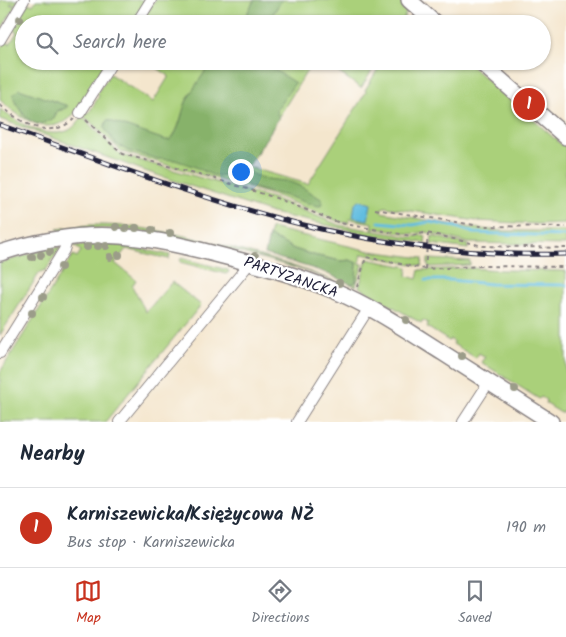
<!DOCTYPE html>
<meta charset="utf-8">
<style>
:root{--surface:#fff;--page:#f2f2f3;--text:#1f2937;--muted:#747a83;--line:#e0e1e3;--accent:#c8321e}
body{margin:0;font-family:Kalam,sans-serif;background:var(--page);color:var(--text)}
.you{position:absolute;left:240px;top:171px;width:18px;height:18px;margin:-12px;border:4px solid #fff;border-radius:50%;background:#1a73e8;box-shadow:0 0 0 8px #1a73e833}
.badge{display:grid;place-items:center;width:32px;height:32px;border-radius:50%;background:var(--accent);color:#fff;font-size:16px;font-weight:700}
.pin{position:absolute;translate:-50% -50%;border:2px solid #fff;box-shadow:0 1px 5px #0006}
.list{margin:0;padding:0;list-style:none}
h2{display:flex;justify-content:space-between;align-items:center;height:65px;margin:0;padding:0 20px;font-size:21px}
h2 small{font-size:16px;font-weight:400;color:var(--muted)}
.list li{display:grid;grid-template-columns:32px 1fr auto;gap:15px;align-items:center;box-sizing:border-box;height:80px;padding:0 20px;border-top:1px solid var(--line)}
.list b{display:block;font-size:19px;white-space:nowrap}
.list p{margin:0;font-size:16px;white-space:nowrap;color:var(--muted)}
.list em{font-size:16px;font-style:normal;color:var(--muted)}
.icon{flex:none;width:28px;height:28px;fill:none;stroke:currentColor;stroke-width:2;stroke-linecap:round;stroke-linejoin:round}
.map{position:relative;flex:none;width:566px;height:422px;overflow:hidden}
.search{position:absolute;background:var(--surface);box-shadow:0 1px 4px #0004;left:15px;right:15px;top:15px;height:55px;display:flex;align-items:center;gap:12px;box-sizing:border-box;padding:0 18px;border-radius:28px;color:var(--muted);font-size:19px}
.sheet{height:145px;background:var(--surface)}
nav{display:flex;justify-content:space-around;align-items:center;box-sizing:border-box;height:70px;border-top:1px solid var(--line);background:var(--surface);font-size:14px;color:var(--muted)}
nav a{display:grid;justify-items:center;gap:2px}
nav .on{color:var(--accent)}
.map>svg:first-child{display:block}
.green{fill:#aad07a;stroke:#66795a;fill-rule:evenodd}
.forest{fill:#87b26a;stroke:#546a52}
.water{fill:#62bde0;stroke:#42708e}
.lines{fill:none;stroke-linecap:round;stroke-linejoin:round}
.stream{stroke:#62bde0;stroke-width:3}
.street-casing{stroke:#8b8484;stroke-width:12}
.secondary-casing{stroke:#8b8484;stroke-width:18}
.path{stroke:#8b8484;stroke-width:2;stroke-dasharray:4 4;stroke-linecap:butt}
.street{stroke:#fff;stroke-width:10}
.secondary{stroke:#fff;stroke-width:15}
.rail-casing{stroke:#22223b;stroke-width:5}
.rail{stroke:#fff;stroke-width:3;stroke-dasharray:9;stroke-linecap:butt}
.tree{fill:#9b9c89}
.labels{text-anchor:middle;stroke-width:4.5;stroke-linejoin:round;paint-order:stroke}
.street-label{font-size:15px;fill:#22223b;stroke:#fff}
</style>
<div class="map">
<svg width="566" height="422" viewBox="0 0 566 422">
<rect width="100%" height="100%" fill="#fff"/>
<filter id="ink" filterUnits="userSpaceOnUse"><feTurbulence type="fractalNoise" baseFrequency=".02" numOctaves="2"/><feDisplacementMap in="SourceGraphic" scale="10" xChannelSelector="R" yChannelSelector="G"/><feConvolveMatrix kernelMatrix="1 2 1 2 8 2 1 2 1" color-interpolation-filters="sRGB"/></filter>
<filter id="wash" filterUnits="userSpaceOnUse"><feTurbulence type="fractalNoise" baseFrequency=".0096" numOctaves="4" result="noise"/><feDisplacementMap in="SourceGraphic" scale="20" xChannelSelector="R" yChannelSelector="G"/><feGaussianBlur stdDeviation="1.12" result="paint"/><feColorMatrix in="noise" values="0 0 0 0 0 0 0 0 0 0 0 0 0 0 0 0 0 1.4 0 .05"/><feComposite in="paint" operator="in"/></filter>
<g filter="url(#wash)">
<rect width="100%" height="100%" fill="#f4e6cd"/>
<!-- green -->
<g class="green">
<polygon points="0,0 19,0 15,5 11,3 10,4 15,7 0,31"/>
<path d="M36 0H146L131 24H24V61H106C96 78 86 95 76 111 75 114 70 117 68 119 45 137 18 116 0 100V49L5 41 10 44 17 32 12 29 28 3 33 5ZM14 100 62 110 57 111 56 114 39 124 24 116Z"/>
<polygon points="155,0 254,0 242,24 140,24"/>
<polygon points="282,0 400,0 406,5 407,11 401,24 266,24"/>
<path d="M147 61H215L211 63C203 76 194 87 187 100 181 113 180 130 170 140L191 149 245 61H313L248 167 308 184 366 92 365 90 383 61H471L474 64 472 67 492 84 494 86 495 84 517 102 515 104 517 105 555 139 557 137 559 138 557 141 562 145 564 143 566 144V223L537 224 477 221 385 207 382 208 381 212 473 228 501 231H566V245L469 243 426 232 411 234 372 228 373 223 350 219 349 223 340 222 276 196 122 152 83 115 85 112 89 113 99 96 97 93 110 74 153 102 169 76Z"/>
<polygon points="322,61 378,61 361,88"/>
<path d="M0 109C17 122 44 139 67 131 73 129 78 122 82 117L121 155 275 199 339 225 411 237 424 235 426 236 425 243 367 234 272 213 148 172 0 119Z"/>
<path d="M89 225C141 224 189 236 239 250 290 264 339 280 385 305L384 308C359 294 334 281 308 272 281 263 254 256 227 249 172 235 118 223 61 231L57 229Z"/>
<polygon points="271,228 370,251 423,258 422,266 362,254 359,263 363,264 356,286 351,284 356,282 357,263 350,260 341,261 313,255 294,249 269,236"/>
<polygon points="432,236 469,245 468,249 431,244"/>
<polygon points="103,244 126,246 170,255 169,259 126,249 115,263 136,280 132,286 146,312 172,282 201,305 105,422 0,422 0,372 73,255 77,257 81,251 74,246"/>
<polygon points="61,247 46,270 40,272 0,335 0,263 40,251"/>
<polygon points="181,258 228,270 229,272 226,274 180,262"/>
<polygon points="367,259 408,267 407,276 417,279 419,270 470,268 501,270 566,271 566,412 563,411 561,413 545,403 546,400 541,397 539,399 481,362 485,357 479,353 476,358 453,344 454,342 450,339 449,341 427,327 428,323 423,320 421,323 359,287"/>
<polygon points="428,259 470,261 470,265 429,267 428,265"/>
</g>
<!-- forest -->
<g class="forest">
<polygon points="254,0 282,0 266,24 242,24"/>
<path d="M215 61H261L295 83 276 110 279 118 248 167 238 164 222 176 212 175 193 166 175 160 158 159 128 151 116 144 104 128 107 120 165 140H170C180 131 181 113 187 100 194 87 203 75 211 63Z"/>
<path d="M19 89 68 106 66 108 57 111 54 119C50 120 43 124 39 124 29 125 14 103 13 95Z"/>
<path d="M248 171C262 180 270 179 286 181 299 184 310 192 321 199L323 203 321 206C310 206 300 200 290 197 273 192 255 191 240 181V177L244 172Z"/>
<polygon points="269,236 294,249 313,255 341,261 350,260 357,263 356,282 351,284 321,271 265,254"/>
</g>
<!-- water -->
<polygon class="water" points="359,200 371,204 368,220 353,217 355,204"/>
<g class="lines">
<!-- stream -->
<g class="stream">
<polyline points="379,222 413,225 429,222 456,227 474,233 566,236"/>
<polyline points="426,280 450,280 491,284 566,285"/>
</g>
</g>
</g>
<g filter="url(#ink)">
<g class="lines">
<!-- street casing -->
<g class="street-casing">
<g id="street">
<polyline points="136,24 151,0"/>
<polyline points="0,40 24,0"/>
<polyline points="80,113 113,61"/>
<polyline points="0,353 64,250 68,237"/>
<polyline points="119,422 250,263"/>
<polyline points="297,422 369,308"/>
<polyline points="463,422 489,382"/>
</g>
</g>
<!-- secondary casing -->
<g class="secondary-casing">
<g id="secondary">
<polyline points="409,0 436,24"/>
<polyline points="479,61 566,137"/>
<path d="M0 253C84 226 136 233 219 255 258 265 297 275 335 291 373 307 408 331 443 353 479 376 515 399 551 422"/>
</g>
</g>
<!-- path -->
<g class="path">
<path d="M0 105C21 123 49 141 74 119"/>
<polyline points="86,120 122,154 203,175 276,198 340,223 411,236 424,233 433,234 483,246 566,248"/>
<polyline points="375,209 480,226 566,227"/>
<polyline points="425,269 428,234"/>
<polyline points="357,287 366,257 425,269 482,266 566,267"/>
</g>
<!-- street -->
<use href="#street" class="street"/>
<!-- secondary -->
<use href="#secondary" class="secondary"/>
<!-- rail casing -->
<g class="rail-casing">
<path id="rail" d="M0 125C106 162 212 204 321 229 401 247 484 256 566 254"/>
</g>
<!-- rail -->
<use href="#rail" class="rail"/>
</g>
<!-- trees -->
<g class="tree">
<circle cx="20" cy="19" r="4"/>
<circle cx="116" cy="227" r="4"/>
<circle cx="126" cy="228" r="4"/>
<circle cx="136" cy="228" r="4"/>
<circle cx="152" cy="230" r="4"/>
<circle cx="170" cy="233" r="4"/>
<circle cx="98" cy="246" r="4"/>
<circle cx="106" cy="246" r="4"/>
<circle cx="87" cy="247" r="4"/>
<circle cx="50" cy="252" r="4"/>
<circle cx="41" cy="255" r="4"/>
<circle cx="119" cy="255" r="4"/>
<circle cx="255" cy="256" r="4"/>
<circle cx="32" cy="257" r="4"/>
<circle cx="110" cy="257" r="4"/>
<circle cx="61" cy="267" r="4"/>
<circle cx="339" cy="283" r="4"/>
<circle cx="43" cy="297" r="4"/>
<circle cx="32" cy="313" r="4"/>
<circle cx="406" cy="320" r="4"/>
<circle cx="462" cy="356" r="4"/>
<circle cx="515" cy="389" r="4"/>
</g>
</g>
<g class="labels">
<!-- street labels -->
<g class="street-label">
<text transform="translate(291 277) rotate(19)" y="5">PARTYZANCKA</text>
</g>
</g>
</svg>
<div class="you"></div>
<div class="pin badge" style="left:529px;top:104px">1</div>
<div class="search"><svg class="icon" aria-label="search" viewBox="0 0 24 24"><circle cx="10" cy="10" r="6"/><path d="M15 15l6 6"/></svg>Search here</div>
</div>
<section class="sheet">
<h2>Nearby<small></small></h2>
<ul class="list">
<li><span class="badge">1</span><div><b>Karniszewicka/Księżycowa NŻ</b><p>Bus stop · Karniszewicka</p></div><em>190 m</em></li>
</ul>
</section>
<nav>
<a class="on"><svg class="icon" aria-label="map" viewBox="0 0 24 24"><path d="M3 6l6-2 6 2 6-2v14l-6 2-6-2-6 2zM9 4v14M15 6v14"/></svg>Map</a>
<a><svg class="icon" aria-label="directions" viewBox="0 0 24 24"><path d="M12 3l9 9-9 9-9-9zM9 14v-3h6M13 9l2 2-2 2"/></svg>Directions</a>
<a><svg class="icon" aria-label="saved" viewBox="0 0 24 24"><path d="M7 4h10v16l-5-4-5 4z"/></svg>Saved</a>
</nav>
